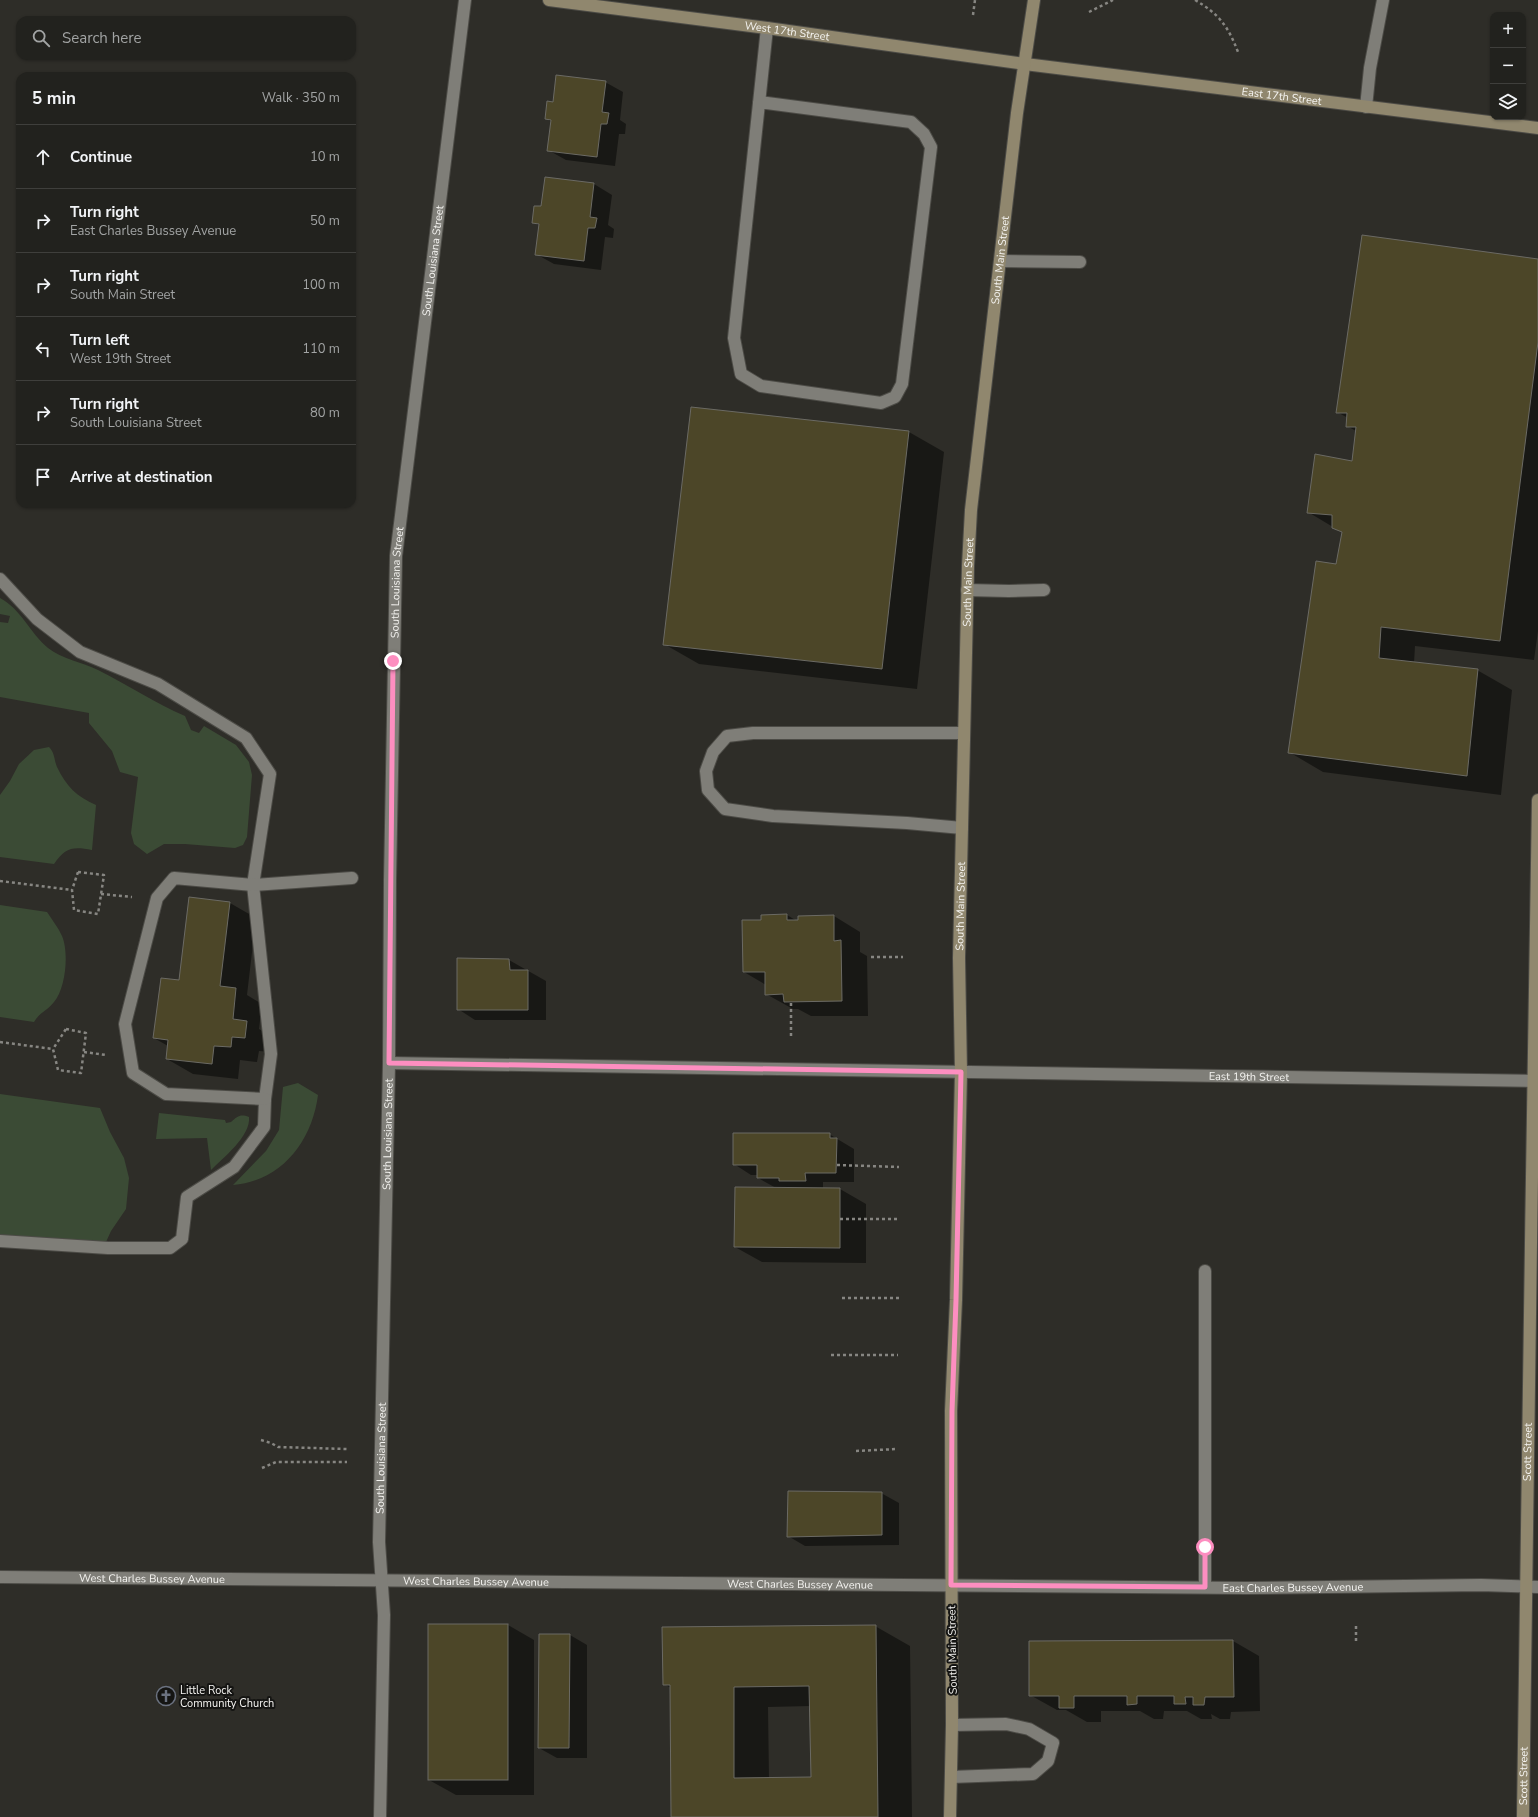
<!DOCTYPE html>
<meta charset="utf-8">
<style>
:root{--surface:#22221e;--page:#2e2f2b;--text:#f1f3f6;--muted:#a2a4a4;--line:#3f3f3c}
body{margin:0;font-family:"Nunito Sans",sans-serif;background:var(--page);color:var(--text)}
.controls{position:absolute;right:12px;top:12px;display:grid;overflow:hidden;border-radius:8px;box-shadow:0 1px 3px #0004}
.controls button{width:36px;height:36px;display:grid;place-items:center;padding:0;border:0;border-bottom:1px solid var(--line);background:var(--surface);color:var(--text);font:20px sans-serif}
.stop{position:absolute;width:12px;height:12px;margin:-9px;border:3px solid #fd8ec0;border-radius:50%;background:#fff}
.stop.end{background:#fd8ec0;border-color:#fff;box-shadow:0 1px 4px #0008}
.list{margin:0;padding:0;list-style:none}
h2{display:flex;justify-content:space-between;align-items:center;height:52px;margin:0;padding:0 16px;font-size:17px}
h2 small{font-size:13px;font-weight:400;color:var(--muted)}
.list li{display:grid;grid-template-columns:26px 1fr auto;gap:12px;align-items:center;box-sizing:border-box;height:64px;padding:0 16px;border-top:1px solid var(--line)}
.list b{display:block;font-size:15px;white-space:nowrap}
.list p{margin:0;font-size:13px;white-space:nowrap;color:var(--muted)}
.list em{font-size:13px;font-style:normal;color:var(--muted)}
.icon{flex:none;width:22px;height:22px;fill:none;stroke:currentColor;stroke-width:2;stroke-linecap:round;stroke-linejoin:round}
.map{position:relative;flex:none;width:1538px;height:1817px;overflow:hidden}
.search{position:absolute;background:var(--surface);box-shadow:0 1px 3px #0004;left:16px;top:16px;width:340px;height:44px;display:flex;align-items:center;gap:10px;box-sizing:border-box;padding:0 14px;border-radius:12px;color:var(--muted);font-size:15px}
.panel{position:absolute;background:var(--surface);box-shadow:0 1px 3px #0004;left:16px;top:72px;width:340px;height:436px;border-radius:12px}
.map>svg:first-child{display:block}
.green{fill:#3b4b35}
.shadow{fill:#0007;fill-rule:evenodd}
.building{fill:#4c4628;stroke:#6b6a64;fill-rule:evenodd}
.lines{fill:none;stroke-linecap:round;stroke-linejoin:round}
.lane-casing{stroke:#4c4b46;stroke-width:14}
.street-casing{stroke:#4c4b46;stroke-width:14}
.secondary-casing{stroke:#4c4b46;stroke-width:14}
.path{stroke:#878682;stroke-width:2.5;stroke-dasharray:3 3;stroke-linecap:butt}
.lane{stroke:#7f7e78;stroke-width:12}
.street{stroke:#7f7e78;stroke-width:12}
.secondary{stroke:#90876e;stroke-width:12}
.route{stroke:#fd8ec0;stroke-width:5}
.labels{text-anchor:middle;stroke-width:4;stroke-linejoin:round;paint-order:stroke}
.street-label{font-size:11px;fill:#f5f4f1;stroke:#151513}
.poi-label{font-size:11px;fill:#f5f4f1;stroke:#151513;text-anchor:start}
</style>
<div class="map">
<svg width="1538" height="1817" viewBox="0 0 1538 1817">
<rect width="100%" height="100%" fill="#2e2d28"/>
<!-- green -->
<g class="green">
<path d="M0 598C21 609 30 633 48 648 62 659 82 662 98 670 128 685 155 703 185 716L191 730 199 733 204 726 236 745 249 762 252 775 247 837 243 845 235 848 185 844H164L147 854 134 844 131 833 138 777 120 772 112 751 89 723V713L0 697V622L8 623 10 616 0 614Z"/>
<path d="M49 747C55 753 54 760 57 767 66 786 77 797 96 805L92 850C72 846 65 848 54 864L0 857V795L10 781 19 764 34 750Z"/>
<path d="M0 905 47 912C52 920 58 927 62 936 69 952 66 988 54 1002 48 1010 39 1013 34 1022L0 1017Z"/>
<path d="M298 1083 318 1095C312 1141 282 1181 233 1185L266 1151 279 1130 283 1087Z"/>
<polygon points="0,1094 100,1108 110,1132 124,1158 129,1178 126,1209 111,1231 106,1242 0,1235"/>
<path d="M159 1113 225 1120 226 1123 231 1122C238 1116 240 1114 249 1117 251 1136 223 1158 211 1170L207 1138 156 1139Z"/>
</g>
<!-- shadow -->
<g class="shadow">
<polygon points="605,82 623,92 620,120 626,124 625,134 619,134 615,166 566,160 548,150 551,122 546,118 554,103"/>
<polygon points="546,178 594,184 612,195 608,225 614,229 613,238 605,237 601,270 554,264 536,254 540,226 533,222 542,208"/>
<polygon points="1538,260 1538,631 1534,660 1415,646 1414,663 1477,670 1512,690 1501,795 1323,772 1289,752 1337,565 1343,533 1308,512 1353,462 1356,431 1347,426 1348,418 1337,412"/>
<polygon points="692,408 909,432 944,452 917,689 699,664 664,644"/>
<polygon points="230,903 256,918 247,995 262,1004 259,1029 273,1037 271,1052 259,1051 257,1062 240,1060 238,1079 193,1074 167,1059 168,1046 154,1038 180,981"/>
<polygon points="787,915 797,921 834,916 860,932 860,952 867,956 868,1016 811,1016 798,1009 793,1009 766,994 766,985 744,972 762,921"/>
<polygon points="509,960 546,981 546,1020 475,1020 458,1009"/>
<polygon points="829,1134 854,1149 854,1182 823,1182 823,1189 840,1189 866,1204 866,1263 762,1262 735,1247 776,1188 758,1178 758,1175 751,1175 734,1164"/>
<polygon points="881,1493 899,1503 899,1545 805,1546 788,1536"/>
<polygon points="508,1625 534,1640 534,1795 456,1795 429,1780"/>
<path d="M875 1626 910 1646 912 1817H672L671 1688 664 1684ZM811 1706 812 1778 769 1779 768 1707Z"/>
<polygon points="570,1635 587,1645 587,1758 557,1758 539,1748"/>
<polygon points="1233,1641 1259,1656 1260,1711 1231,1712 1230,1719 1220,1719 1211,1714 1212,1719 1201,1719 1187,1711 1164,1711 1163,1719 1154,1719 1140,1711 1101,1711 1101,1722 1087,1722 1066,1710 1057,1710 1030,1695 1030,1642"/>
</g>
<!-- building -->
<g class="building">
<polygon points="556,75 606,81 602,112 609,113 607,124 601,124 597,157 547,151 551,120 545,119 547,101 553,102"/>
<polygon points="545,177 594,183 590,217 597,218 595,228 588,228 584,261 535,255 539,224 532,223 534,206 541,206"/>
<polygon points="1362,235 1538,259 1538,342 1500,641 1381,627 1379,658 1478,669 1467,776 1288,753 1316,561 1336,564 1342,532 1332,528 1332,515 1307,513 1315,454 1352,461 1356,427 1346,427 1347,413 1336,413"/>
<polygon points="691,407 909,431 882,669 663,645"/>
<polygon points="189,897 230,902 220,986 236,988 233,1019 247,1021 245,1038 232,1037 231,1047 214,1046 212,1064 166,1059 168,1040 153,1038 161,978 179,980"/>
<polygon points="787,914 787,920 798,920 798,916 834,915 834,941 841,940 842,1001 784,1002 783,994 765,995 765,972 743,972 742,920 761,920 761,915"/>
<polygon points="457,958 509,959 510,970 528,970 528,1010 457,1010"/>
<polygon points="733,1133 830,1133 830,1138 837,1138 836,1173 805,1173 806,1181 779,1181 779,1178 757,1178 757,1165 733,1165"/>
<polygon points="735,1187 840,1188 840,1248 734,1247"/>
<polygon points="788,1491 882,1492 882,1535 787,1537"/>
<rect x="428" y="1624" width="80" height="156"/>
<path d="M876 1625 878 1817H671L670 1685H663L662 1627ZM809 1686 811 1777 734 1778V1687Z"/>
<polygon points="539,1634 570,1634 569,1748 538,1748"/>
<polygon points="1233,1640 1234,1697 1205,1697 1204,1705 1193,1705 1193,1697 1185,1697 1186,1704 1174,1704 1174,1696 1137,1696 1137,1704 1127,1705 1127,1696 1074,1696 1074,1708 1059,1708 1059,1696 1029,1696 1029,1641"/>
</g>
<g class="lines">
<!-- lane casing -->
<g class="lane-casing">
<g id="lane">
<polyline points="759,102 911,122 924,134 931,147 902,384 895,397 881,403 761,386 741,374 734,338 767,28"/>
<polyline points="1366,107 1370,68 1383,0"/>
<polyline points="1000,261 1080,262"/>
<polyline points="0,579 37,619 80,652 158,684 246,738 270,774 253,885 271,1054 265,1099 264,1127 234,1167 187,1197 182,1239 170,1248 108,1248 0,1241"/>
<polyline points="967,590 1009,591 1044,590"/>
<polyline points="962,828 907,823 773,816 725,809 708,790 706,771 713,752 727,736 753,733 964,733"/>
<polyline points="265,1099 166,1094 133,1073 125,1024 157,898 174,878 253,885 352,878"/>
<polyline points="1205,1271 1205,1587"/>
<polyline points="951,1777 1033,1774 1048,1761 1053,1743 1029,1729 1006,1724 952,1725"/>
</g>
</g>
<!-- street casing -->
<g class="street-casing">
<g id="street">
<path id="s1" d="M389 1063 1538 1081"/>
<path id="s2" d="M0 1577 1246 1588 1481 1585 1538 1587"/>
<path id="s3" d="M380 1817 384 1615 379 1542 389 1063 390 880 396 556 465 0"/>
</g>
</g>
<!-- secondary casing -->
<g class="secondary-casing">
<g id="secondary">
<path id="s4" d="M549 0 767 28 1025 64 1538 128"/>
<path id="s5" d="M950 1817 952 1725 951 1411 956 1300 961 1072 959 958 968 566 971 510 1017 113 1034 0"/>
<path id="s6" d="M1523 1817C1525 1478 1534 1139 1538 800"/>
</g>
</g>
<!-- path -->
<g class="path">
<path d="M1195 0C1219 14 1228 26 1238 52"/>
<polyline points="1089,12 1113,0"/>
<polyline points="973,15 975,0"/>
<polygon points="78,872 104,875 98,914 74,910 72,890"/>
<polyline points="0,881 72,890"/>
<polyline points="101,894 132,897"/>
<polyline points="871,957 903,957"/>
<polygon points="66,1029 86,1033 81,1073 58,1070 53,1049"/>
<polyline points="791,1036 791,1003"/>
<polyline points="0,1042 53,1049"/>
<polyline points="84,1052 106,1055"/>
<polyline points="837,1165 899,1167"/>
<polyline points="840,1219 899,1219"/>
<polyline points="842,1298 899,1298"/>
<polyline points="831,1355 898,1355"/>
<polyline points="261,1440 271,1443 278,1447 347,1449"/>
<polyline points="856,1451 897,1449"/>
<polyline points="262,1468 276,1462 347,1462"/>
<polyline points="1356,1626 1356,1642"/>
</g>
<!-- lane -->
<use href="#lane" class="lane"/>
<!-- street -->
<use href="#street" class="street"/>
<!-- secondary -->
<use href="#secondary" class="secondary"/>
</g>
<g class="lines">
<!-- route -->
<polyline class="route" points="393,661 389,1063 961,1072 956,1300 952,1411 951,1585 1205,1587 1205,1547"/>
</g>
<!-- icons -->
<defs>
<g id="church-ring" transform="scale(1)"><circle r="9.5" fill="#151513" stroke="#6b7280" stroke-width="1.5"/><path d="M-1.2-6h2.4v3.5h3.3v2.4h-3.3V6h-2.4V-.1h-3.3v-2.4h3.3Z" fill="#6b7280"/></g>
</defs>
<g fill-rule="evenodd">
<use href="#church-ring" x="166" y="1696"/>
</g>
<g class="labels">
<!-- street labels -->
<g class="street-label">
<text dy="4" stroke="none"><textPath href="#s4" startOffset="240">West 17th Street</textPath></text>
<text dy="4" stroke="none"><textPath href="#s4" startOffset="739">East 17th Street</textPath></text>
<text dy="4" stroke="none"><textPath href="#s3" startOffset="1559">South Louisiana Street</textPath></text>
<text dy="4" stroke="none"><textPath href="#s5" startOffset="1559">South Main Street</textPath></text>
<text dy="4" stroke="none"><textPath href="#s3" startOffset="1235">South Louisiana Street</textPath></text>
<text dy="4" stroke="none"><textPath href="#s5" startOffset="1235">South Main Street</textPath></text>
<text dy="4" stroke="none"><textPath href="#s5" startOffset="911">South Main Street</textPath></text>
<text dy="4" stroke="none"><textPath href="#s1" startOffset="860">East 19th Street</textPath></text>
<text dy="4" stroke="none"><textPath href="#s3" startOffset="683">South Louisiana Street</textPath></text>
<text dy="4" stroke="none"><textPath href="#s6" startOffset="365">Scott Street</textPath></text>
<text dy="4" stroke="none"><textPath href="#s3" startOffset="359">South Louisiana Street</textPath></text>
<text dy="4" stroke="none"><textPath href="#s2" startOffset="152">West Charles Bussey Avenue</textPath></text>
<text dy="4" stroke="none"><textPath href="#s2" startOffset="476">West Charles Bussey Avenue</textPath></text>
<text dy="4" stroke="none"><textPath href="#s2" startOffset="800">West Charles Bussey Avenue</textPath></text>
<text dy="4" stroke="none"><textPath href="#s2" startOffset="1293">East Charles Bussey Avenue</textPath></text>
<text transform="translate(952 1650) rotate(-91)" y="4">South Main Street</text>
<text dy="4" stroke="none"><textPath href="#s6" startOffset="41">Scott Street</textPath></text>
</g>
<!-- poi labels -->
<g class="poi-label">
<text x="180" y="1694">Little Rock<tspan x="180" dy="13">Community Church</tspan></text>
</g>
</g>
</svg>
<div class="controls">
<button>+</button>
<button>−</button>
<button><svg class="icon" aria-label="layers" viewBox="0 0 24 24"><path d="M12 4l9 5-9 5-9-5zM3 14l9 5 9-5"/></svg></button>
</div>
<div class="stop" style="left:1205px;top:1547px"></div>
<div class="stop end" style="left:393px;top:661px"></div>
<div class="search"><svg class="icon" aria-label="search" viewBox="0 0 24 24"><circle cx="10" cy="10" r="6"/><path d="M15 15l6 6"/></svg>Search here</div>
<section class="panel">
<h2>5 min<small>Walk · 350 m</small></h2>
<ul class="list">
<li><svg class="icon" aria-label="ahead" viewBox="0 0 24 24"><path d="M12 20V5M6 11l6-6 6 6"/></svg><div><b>Continue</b></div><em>10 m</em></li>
<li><svg class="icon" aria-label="right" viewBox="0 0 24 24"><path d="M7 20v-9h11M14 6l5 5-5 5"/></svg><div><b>Turn right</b><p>East Charles Bussey Avenue</p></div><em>50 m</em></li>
<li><svg class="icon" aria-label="right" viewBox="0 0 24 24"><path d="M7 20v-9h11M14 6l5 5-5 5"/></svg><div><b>Turn right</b><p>South Main Street</p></div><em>100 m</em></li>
<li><svg class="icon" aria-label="left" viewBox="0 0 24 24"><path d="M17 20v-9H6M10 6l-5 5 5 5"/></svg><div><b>Turn left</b><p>West 19th Street</p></div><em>110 m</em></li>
<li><svg class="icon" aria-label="right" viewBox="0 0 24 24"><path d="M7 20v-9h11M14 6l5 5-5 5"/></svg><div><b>Turn right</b><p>South Louisiana Street</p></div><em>80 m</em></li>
<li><svg class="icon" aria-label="arrive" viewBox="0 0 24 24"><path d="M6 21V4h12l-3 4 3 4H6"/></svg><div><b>Arrive at destination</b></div></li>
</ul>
</section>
</div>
